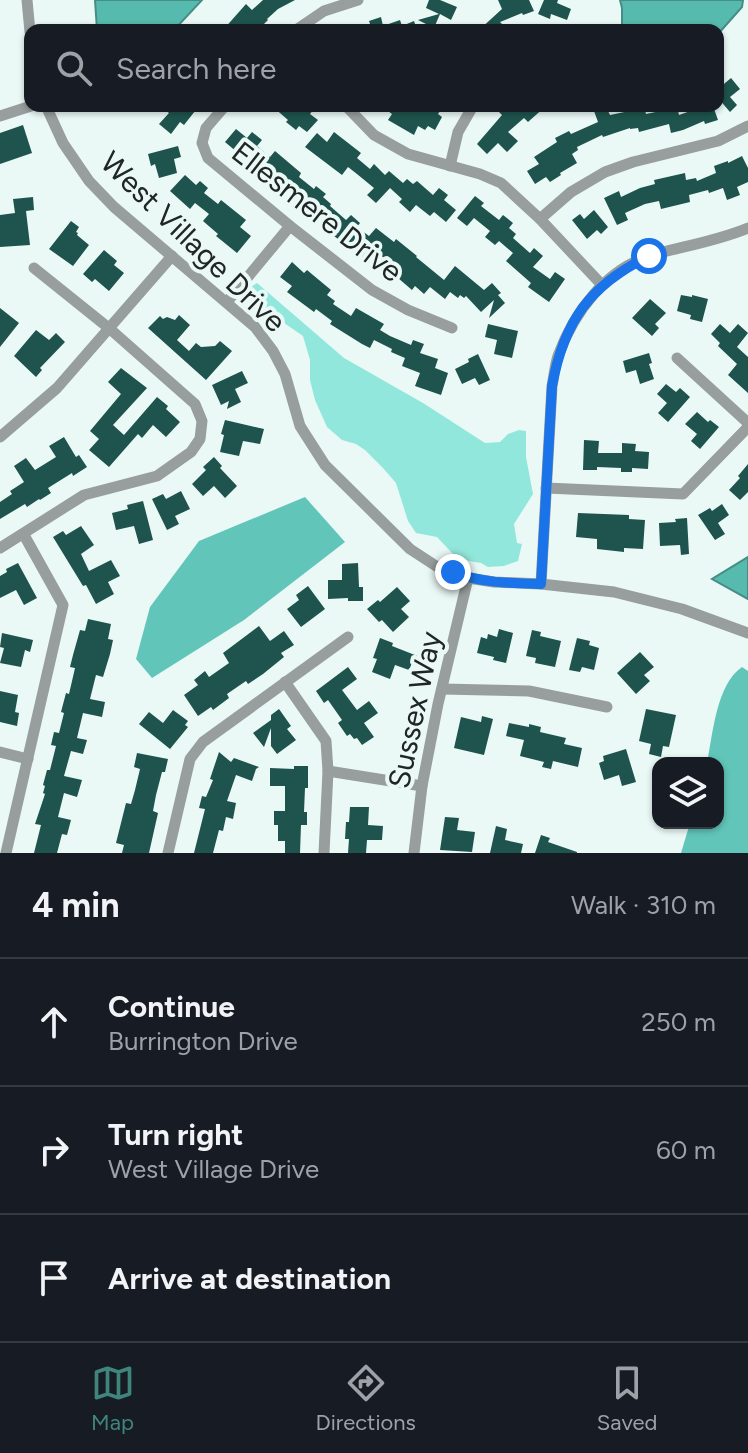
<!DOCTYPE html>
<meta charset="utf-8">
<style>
:root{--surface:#171b24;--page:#242831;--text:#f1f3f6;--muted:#9ea1a6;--line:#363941;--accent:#3f857c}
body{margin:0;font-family:Figtree,sans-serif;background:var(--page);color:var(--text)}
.controls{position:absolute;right:24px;bottom:24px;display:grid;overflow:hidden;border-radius:16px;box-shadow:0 2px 6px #0004}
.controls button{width:72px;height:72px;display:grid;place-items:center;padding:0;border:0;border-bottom:2px solid var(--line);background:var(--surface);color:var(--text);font:40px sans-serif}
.stop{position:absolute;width:24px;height:24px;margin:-18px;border:6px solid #1a73e8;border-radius:50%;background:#fff}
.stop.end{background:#1a73e8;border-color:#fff;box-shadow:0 2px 8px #0008}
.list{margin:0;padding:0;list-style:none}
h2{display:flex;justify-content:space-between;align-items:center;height:104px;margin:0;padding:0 32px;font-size:34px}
h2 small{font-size:26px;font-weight:400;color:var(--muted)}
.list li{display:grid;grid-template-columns:52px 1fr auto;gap:24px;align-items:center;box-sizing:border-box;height:128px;padding:0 32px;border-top:2px solid var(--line)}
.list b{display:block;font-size:30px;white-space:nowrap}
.list p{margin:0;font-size:26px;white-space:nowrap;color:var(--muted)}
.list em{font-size:26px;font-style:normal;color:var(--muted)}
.icon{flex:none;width:44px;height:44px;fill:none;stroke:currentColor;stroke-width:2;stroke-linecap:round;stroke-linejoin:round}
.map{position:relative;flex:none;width:748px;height:853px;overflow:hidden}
.search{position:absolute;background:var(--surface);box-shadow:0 2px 6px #0004;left:24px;right:24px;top:24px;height:88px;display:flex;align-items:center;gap:20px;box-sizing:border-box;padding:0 28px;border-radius:16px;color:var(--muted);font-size:30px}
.sheet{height:488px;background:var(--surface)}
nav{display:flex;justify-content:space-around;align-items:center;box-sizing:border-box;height:112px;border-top:2px solid var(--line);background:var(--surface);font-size:22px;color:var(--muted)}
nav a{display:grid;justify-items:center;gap:4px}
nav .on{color:var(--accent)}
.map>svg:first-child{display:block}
.green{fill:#91e7db}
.forest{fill:#61c5b9}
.water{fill:#56bbae;stroke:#468e85;stroke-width:2}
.building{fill:#1e544d}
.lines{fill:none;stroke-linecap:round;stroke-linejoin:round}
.minor{stroke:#979e9d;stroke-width:11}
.route{stroke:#1a73e8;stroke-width:10}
.labels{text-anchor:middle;stroke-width:8;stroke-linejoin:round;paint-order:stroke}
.street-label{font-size:30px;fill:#202625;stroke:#eaf9f6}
</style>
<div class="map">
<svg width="748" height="853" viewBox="0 0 748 853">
<rect width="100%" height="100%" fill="#eaf9f6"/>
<!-- green -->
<polygon class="green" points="257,283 344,358 423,403 485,443 500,442 508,434 519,430 526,431 526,457 533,494 514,524 517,543 522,544 518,561 504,566 488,567 481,563 469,561 453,554 437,537 416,533 408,521 396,483 383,468 365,450 356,444 342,440 327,427 315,400 310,380 310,360 303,336 274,316 246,290"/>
<!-- forest -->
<g class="forest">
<polygon points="305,497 345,542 244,620 152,678 136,659 150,607 199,541"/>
<path d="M742 667 748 671V853H681L690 823H718V763H707C713 734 716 685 742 667Z"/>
</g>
<!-- water -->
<g class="water">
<polygon points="95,0 202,0 174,30 97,30"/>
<polygon points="620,0 743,0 742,7 718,34 718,30 622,30 622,8"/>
<polygon points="748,557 748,599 712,579"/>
</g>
<!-- building -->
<g class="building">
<polygon points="263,0 295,0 278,9 267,19 268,20 264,24 269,30 223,30 246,4 252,10"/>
<polygon points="429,0 440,0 457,7 451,20 440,14 434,28 418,20 439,14 426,8"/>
<polygon points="498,0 529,0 534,11 523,15 522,13 500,22 508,30 479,30 502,9"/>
<polygon points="544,0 558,0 557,3 571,9 567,20 551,14 550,19 538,14"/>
<polygon points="381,17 383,26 400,20 402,26 414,21 417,30 372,30 369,21"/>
<polygon points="731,78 740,89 730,97 737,105 730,112 718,98 718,89"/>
<polygon points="160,106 199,106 184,125 180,122 171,134 159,124 169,113"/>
<polygon points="272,106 316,106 310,114 318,120 307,132 299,126 296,130 286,122 288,120"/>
<polygon points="381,106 431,106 440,111 438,114 442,117 435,130 428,126 425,130 418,126 414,135 388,120 392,114"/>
<polygon points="504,106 546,106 528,122 524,118 508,132 518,141 507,152 498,143 487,154 477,144 502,115 498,111"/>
<polygon points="633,106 644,106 646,114 665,110 664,106 677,106 679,115 699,108 699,106 713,106 718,120 705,124 704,121 683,130 671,133 669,124 639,132 638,128 630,129 630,128 603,137 602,135 577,147 578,150 572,154 577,163 560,173 561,175 550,182 546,177 535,184 527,171 539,164 534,157 557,142 555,138 569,131 571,134 598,122 594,111 606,107 610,115 634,110"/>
<polygon points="23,125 32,153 0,164 0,133"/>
<polygon points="236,129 247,138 252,132 262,140 257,146 270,157 275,151 301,173 299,177 314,189 316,186 326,194 323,197 331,204 330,206 346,220 351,215 360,223 357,227 369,236 376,228 394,242 396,239 417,256 416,257 444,280 455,266 484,290 492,283 501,293 498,295 505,303 489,318 494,300 481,312 466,296 464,298 460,295 458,298 450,292 445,299 430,287 424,294 415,286 412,290 398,278 395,281 386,273 392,265 377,252 370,261 364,256 363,258 334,236 336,234 323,224 328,218 316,208 309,216 298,207 302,202 288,191 285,195 258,174 262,169 248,157 244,162 236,155 238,153 225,142"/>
<polygon points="334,132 361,153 357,158 370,169 374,164 385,175 389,171 403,183 407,179 413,184 417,181 433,195 439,188 448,195 444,200 456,210 446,222 434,212 430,216 416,205 410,212 399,202 402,199 390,188 376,203 367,195 374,188 357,174 348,167 342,175 305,147 317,133 327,142"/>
<polygon points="178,146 181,157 174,159 177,173 159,178 155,164 151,166 148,154"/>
<polygon points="742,156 748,168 748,182 737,187 740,195 727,200 723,188 709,193 708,190 689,195 690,202 661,209 659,201 645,204 625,213 628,220 617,225 604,198 619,191 621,197 640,188 655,184 654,180 685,173 686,180 696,178 697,181 716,173 714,166 728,161 728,163"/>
<polygon points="185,175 196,185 200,181 208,188 204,193 218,204 221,200 246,220 240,227 251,236 237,253 216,236 218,234 203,221 209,214 195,203 190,209 170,191"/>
<polygon points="475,196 484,203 481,206 499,220 503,215 513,223 509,228 516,234 513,238 530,253 534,248 543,256 533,267 550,279 555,272 565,279 549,302 528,287 531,283 506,261 513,253 499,241 495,245 485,237 490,231 474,218 467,226 457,218"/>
<polygon points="33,197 34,210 26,211 30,245 0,247 0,215 15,213 13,199"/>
<polygon points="594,210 608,227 601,234 597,230 587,239 572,220 580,214 584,219"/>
<polygon points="71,221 79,227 76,232 78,233 77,235 89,245 73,266 49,249"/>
<polygon points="104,250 117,261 114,265 124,273 109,291 95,279 92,282 83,274"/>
<polygon points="292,262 304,273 307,270 331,290 327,295 335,301 333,304 351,316 356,308 384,324 380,330 390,336 411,345 413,340 424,344 420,353 438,359 435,368 448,373 441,395 415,386 420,373 402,366 405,358 391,352 392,349 374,340 370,348 362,344 330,324 332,321 316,309 314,312 287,292 292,286 280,277"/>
<polygon points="681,295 692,297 692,295 708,299 702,322 690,319 691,315 677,311"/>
<polygon points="650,299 666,313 655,324 659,328 652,336 632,318"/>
<polygon points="0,308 19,323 0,347"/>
<polygon points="179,315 190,325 177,340 189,351 196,343 201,347 215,346 220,341 232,351 206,380 148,328 160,316 163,319 167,317 175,320"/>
<polygon points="488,324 518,331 512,358 494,354 497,340 485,337"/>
<polygon points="720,324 730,333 738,324 748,333 737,347 748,357 748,393 728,375 737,364 718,346 720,343 711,334"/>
<polygon points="36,330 49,340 56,333 65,342 40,368 42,370 36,377 14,356"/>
<polygon points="649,353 652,363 649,364 654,379 640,384 636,370 626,373 623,361"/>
<polygon points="478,354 490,380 479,385 475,378 462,384 455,369 469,362 468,359"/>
<polygon points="121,368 147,388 113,425 124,435 157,397 168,406 166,409 180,422 166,437 153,425 142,438 138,434 109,467 89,450 99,439 90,431 121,394 108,382"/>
<polygon points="242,371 248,383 235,389 241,402 227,409 229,401 221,405 212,385"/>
<polygon points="666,384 676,392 680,388 690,397 668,422 658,413 667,403 657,394"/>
<polygon points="697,412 708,422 710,420 719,427 700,449 691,441 697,434 685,424"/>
<polygon points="225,420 264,429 260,444 243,441 239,456 220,452 224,435 221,434"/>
<polygon points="64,437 76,457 79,455 87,467 73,476 72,473 48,488 51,493 40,500 39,499 27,507 25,504 0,519 0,502 12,494 10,491 24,482 14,466 26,458 35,470 56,457 49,446"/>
<polygon points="584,440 599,441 598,453 622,453 622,443 636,444 635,451 649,452 648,469 632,468 632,472 621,472 621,468 597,467 597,470 583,470"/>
<polygon points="214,457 222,466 220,468 237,486 225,498 214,486 203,496 192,484 206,470 203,467"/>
<polygon points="748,464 748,492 740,500 729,490 740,478 738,476"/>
<polygon points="181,491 190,509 175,516 179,524 167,530 152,499 163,494 166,499"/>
<polygon points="143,501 153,540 139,544 134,526 116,530 112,513 128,509 127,505"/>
<polygon points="722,504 729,515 718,523 725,534 715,540 698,515 710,508 712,511"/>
<polygon points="578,513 629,515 629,519 645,520 643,549 624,548 624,552 597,549 597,539 576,537"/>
<polygon points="687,518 689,554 681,555 680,545 660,546 659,523 676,522 675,519"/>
<polygon points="81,526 94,545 81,554 89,571 111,560 120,576 108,582 114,594 96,604 86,585 83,586 53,537 63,531 66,535"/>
<polygon points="18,563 37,598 24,605 16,590 0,598 0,576 7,572 6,569"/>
<polygon points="358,563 359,587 363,587 363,601 348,601 348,598 328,599 328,580 342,580 342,564"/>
<polygon points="308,586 325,609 301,627 287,609 299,600 296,595"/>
<polygon points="397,587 410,601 401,609 409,617 393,632 382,620 379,622 367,609 378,600 380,602"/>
<polygon points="88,619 111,624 108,639 113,640 110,654 103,677 96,675 90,699 105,702 102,717 83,713 77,738 87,740 83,754 71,751 64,776 82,780 77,797 64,793 58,817 71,820 67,835 62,834 57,853 34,853 41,825 35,824 45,794 43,793 45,786 43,785 47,770 50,770 56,746 51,745 54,732 59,733 64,713 61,712 66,693 69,694 75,668 70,667 73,655 80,630 85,631"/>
<polygon points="259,626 270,641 284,631 294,645 281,653 284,657 263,674 248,684 246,681 227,694 229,698 213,710 211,707 198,716 184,695 198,685 194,680 205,671 209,677 229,663 223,653"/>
<polygon points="499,629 513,633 506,663 493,660 494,657 477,653 481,637 487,639 488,634 497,637"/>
<polygon points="532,630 541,632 540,636 561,641 555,667 535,663 536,658 526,656"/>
<polygon points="2,633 33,640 30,652 25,650 21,667 0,663 4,648 0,647"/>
<polygon points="380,638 393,643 392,646 420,657 417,664 412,663 409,670 395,665 390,679 372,672 377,659 373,658"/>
<polygon points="577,638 590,641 589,645 599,648 594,670 582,667 580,672 569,670"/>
<polygon points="640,652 654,667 644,675 650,681 636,694 617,673"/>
<polygon points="348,667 357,679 342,690 357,710 369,701 378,713 364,723 374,737 362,745 357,738 354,739 350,734 347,736 338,723 342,720 328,700 324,703 316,691"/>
<polygon points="0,691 18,695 15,712 19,713 17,726 0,722"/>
<polygon points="279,709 291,726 287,729 296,740 277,754 271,746 271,728 264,747 253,733 271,720 271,715"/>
<polygon points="646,709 676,715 669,747 663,746 661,757 649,754 651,744 639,741"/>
<polygon points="173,710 188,721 185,725 188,727 170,749 139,724 149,712 163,723"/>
<polygon points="482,716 493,719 484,755 454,748 461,717 481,722"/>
<polygon points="509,723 529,727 529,724 541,727 540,732 566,738 564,744 582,748 578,767 553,761 551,769 542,767 544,762 520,756 524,740 506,736"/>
<polygon points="626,749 636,782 622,786 619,775 604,780 599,763 604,761 603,756"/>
<polygon points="219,752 231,762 234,758 259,767 256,769 252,781 236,775 227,801 236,803 233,819 226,817 223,831 219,830 213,853 194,853 205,809 199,808 202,796 206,797 213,780 210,779"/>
<polygon points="137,753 168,759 165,772 162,772 156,795 153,811 158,813 149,853 122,853 124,845 116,843 126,803 131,804 135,790 140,769 134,767"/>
<polygon points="294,766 308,766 308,788 305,788 304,812 307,812 307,825 301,825 300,853 285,853 285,841 278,841 278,825 274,825 274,811 285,811 285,786 270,786 270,768 294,769"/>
<polygon points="350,807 369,807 368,825 383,826 382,840 367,840 366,853 348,853 349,839 345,839 346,822 349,822"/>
<polygon points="445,817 459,818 457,830 475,832 472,852 440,850"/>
<polygon points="496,826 507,829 505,840 523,844 521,853 490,853"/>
<polygon points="541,835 550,838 548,842 577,852 577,853 535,853"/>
</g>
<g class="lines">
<!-- minor -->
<g class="minor">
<polyline points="27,0 30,32"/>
<polyline points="296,30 324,11 358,0"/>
<polyline points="46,106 63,143 89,181 114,207 255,327 273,351 285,374 300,426 325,465 410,549 436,566 468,578 494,582 541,584 614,592 682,609 748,633"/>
<polyline points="225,106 206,128 202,143 208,158 290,226 372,290 408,310 452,328"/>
<polyline points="346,106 374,135 408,154 480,174 501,183 540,219 602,285"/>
<polyline points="0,116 31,106"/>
<polyline points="450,166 458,132 473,106"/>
<polyline points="540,219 571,192 605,172 633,162 718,141 748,126"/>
<polyline points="227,302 290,226"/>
<polyline points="677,358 748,423"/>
<polyline points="0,437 57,388 172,256"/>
<polyline points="546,488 683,494 748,427"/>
<polyline points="0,548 84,495 157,476 191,452 200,439 202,421 195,404 110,329 34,268"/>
<path d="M541 584 552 386C554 376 555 365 558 356 574 312 606 269 652 255 684 246 717 241 748 228"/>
<polyline points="285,682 326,741 328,771 324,853"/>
<polyline points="442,689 529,691 607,707"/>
<polyline points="0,752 28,759"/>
<polyline points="328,771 422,786"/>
<polyline points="6,853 63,605 24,535"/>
<polyline points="168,853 190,759 203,742 348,637"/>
<polyline points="414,853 422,786 438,704 468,578"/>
</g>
</g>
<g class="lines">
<!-- route -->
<path class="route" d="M453 572C481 583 510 583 541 584L552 386C564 321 590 285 649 256"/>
</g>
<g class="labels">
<!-- street labels -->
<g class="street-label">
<text transform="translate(317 212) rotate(38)" y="10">Ellesmere Drive</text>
<text transform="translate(193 242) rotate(44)" y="10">West Village Drive</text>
<text transform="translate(415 710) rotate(-78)" y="10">Sussex Way</text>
</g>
</g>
</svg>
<div class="controls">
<button><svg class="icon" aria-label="layers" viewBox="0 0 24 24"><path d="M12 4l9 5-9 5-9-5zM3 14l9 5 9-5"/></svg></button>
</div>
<div class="stop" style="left:649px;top:256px"></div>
<div class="stop end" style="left:453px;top:572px"></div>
<div class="search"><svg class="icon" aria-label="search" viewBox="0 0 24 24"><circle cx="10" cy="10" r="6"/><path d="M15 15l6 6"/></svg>Search here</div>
</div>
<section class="sheet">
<h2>4 min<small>Walk · 310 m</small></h2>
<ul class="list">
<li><svg class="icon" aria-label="ahead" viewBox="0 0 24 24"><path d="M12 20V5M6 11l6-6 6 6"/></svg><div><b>Continue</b><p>Burrington Drive</p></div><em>250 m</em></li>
<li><svg class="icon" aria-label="right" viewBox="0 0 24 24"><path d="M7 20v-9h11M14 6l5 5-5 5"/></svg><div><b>Turn right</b><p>West Village Drive</p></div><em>60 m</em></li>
<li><svg class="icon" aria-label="arrive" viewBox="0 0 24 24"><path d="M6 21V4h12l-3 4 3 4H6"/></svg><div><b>Arrive at destination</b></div></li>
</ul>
</section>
<nav>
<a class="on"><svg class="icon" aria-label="map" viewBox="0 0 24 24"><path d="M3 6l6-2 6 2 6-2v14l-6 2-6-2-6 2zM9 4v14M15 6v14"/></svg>Map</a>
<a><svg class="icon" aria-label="directions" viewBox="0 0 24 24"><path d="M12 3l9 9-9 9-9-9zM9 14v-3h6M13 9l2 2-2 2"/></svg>Directions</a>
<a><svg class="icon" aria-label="saved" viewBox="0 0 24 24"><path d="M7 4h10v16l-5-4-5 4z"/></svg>Saved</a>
</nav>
